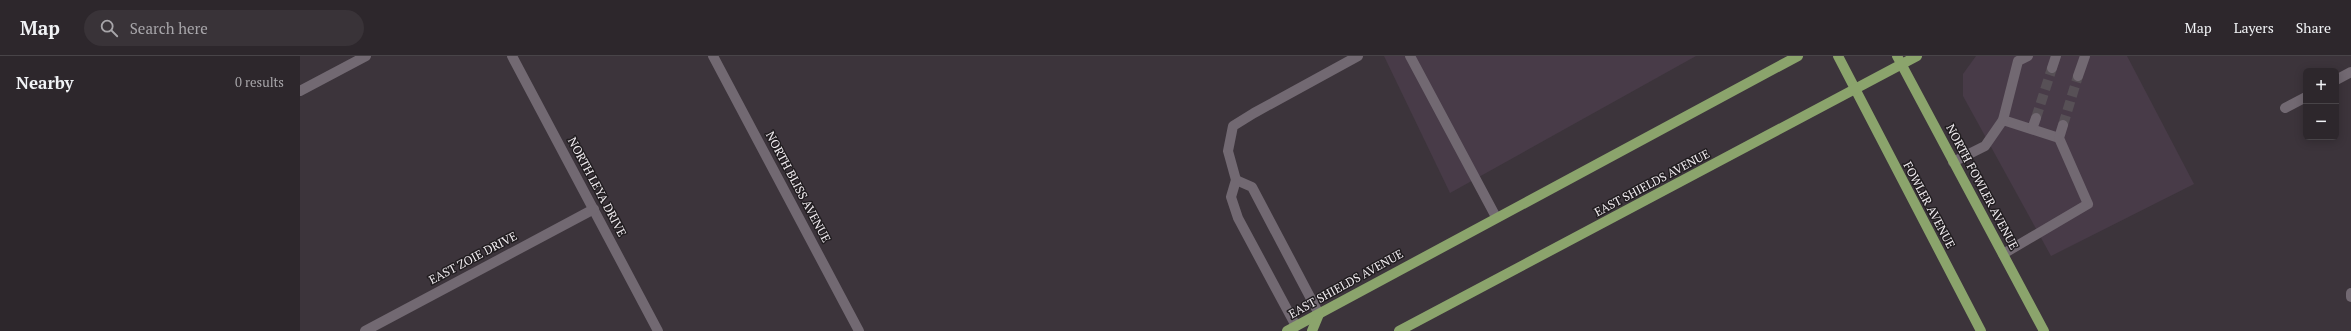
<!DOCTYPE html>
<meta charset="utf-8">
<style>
:root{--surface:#2d272c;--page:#393338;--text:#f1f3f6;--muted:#a7a5a9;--line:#484448}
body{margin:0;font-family:"PT Serif",serif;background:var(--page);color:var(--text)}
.controls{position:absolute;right:12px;top:12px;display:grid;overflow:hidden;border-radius:6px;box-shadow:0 2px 10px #0003}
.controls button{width:36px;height:36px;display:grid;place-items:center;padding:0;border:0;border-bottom:1px solid var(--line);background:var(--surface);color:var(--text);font:20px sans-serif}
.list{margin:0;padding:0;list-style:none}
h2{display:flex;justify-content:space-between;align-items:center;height:52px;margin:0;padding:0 16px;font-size:17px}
h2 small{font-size:13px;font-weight:400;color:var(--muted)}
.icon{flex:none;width:22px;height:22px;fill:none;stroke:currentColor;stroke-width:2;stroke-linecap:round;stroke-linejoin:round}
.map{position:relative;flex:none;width:2051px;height:275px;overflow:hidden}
header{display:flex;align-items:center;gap:24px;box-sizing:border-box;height:56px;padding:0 20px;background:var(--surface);border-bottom:1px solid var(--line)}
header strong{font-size:19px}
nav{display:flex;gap:22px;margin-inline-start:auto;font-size:14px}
.search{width:280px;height:36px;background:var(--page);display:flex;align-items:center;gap:10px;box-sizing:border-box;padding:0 14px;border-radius:22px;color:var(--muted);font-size:15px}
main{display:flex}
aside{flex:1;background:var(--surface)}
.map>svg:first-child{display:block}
.built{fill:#483b48}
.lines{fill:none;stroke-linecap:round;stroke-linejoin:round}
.minor-tunnel{stroke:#575056;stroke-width:10;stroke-dasharray:10 5;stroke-linecap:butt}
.minor{stroke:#726972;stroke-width:10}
.major{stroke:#8ba46c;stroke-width:10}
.labels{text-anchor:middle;stroke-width:3;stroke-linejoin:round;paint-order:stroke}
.street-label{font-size:12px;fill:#f1ecf0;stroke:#211d20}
</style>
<header>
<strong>Map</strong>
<div class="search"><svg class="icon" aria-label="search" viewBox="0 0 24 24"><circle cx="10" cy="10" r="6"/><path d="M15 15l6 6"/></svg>Search here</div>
<nav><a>Map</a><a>Layers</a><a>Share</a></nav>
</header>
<main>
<aside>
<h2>Nearby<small>0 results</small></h2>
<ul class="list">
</ul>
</aside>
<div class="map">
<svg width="2051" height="275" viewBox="0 0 2051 275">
<rect width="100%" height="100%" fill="#3c343b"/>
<!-- built -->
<g class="built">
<polygon points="1084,0 1396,0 1150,137"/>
<polygon points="1676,0 1827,0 1894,128 1751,200 1663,40 1663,18"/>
</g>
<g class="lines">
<!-- minor-tunnel -->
<g class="minor-tunnel">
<polyline points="1736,62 1752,12"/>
<polyline points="1763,69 1778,20"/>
</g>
<!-- minor -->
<g class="minor">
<polyline points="212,0 358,275"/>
<polyline points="413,0 559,275"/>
<polyline points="1110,0 1196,161"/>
<polyline points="1752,12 1756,0"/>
<polyline points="1778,20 1785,0"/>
<polyline points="2036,24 2051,16"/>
<polyline points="0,35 66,0"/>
<polyline points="1985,52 2006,41"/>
<polyline points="1703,64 1759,82"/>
<polyline points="1732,73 1736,62"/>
<polyline points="1653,106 1685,90 1703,64 1718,5 1728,0"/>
<polyline points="936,124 952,131 1019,258"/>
<polyline points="1703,198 1788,148 1759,82 1763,69"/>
<polyline points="2051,237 2051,241"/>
<polyline points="996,270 938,162 931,141 936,124 928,95 933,70 954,57 1058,0"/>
<polyline points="65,275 294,153"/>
</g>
<!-- major -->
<g class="major">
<polyline points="1538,0 1681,275"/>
<polyline points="1597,0 1744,275"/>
<polyline points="987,275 1498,0"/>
<polyline points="1012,275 1019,258"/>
<polyline points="1099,275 1617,0"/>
</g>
</g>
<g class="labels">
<!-- street labels -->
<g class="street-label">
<text transform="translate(1352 127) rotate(-28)" y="4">EAST SHIELDS AVENUE</text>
<text transform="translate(297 131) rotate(62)" y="4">NORTH LEYA DRIVE</text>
<text transform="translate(498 131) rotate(62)" y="4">NORTH BLISS AVENUE</text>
<text transform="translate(1682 131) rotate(62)" y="4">NORTH FOWLER AVENUE</text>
<text transform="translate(1629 149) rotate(62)" y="4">FOWLER AVENUE</text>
<text transform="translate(173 202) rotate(-28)" y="4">EAST ZOIE DRIVE</text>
<text transform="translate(1046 228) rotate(-29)" y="4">EAST SHIELDS AVENUE</text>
</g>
</g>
</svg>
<div class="controls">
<button>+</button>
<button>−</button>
</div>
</div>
</main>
